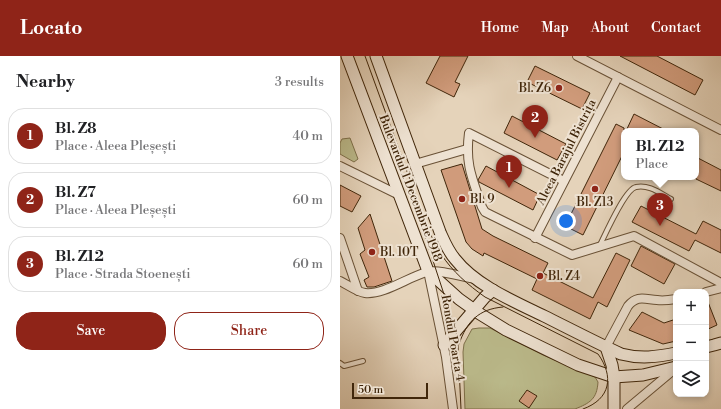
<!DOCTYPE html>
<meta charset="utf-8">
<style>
:root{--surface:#fff;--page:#f6f6f6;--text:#202124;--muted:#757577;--line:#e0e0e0;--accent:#8f2418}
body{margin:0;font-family:"Libre Bodoni",serif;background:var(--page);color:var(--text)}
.controls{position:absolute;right:12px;bottom:12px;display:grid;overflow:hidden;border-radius:8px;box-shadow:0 2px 6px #0003}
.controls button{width:36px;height:36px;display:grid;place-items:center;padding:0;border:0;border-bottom:1px solid var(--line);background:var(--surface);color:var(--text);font:20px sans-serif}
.scale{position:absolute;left:12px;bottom:10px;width:76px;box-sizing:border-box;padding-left:4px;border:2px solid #40260a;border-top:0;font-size:11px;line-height:14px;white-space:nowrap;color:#40260a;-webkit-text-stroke:3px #eee2d2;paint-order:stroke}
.you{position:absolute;left:226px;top:165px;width:14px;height:14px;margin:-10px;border:3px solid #fff;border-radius:50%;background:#1a73e8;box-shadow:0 0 0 6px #1a73e833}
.badge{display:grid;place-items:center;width:26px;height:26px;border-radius:50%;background:var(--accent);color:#fff;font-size:13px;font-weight:700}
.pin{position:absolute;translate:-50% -33px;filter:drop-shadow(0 1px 2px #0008)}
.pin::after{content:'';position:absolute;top:21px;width:14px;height:12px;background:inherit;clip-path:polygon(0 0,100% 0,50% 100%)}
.popup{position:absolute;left:281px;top:72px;width:78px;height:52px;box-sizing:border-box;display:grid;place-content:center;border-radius:8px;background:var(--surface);filter:drop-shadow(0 1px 3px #0005);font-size:13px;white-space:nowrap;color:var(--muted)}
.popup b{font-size:15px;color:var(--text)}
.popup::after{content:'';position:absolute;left:50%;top:100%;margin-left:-8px;border:8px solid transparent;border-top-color:var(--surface)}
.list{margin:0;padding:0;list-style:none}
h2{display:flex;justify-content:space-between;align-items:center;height:52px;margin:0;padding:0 16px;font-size:17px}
h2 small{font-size:13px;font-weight:400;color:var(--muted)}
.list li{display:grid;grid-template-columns:26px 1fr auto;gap:12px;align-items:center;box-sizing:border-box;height:56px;margin:0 8px 8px;padding:0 8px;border:1px solid var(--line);border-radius:16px}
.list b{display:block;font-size:15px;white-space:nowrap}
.list p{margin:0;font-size:13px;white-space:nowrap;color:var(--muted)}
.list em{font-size:13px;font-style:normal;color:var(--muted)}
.actions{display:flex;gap:8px;padding:12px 16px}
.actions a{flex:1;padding:9px 0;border:1px solid var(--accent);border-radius:16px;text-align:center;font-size:14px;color:var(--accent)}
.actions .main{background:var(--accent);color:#fff}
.icon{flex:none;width:22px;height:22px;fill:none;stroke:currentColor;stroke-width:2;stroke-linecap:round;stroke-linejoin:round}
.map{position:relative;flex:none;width:381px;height:353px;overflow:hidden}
header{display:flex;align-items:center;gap:24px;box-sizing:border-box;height:56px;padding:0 20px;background:var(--accent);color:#fff}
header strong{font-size:19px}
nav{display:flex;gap:22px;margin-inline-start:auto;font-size:14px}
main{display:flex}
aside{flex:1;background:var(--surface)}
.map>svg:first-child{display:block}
.green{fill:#bbba8b;stroke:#7e704a}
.building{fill:#d19c7c;stroke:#40260a}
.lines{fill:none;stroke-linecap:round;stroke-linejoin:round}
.lane-casing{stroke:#695136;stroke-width:6}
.street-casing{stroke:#695136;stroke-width:10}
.secondary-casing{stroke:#40260a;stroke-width:13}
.lane{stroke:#eee2d2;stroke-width:4}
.street{stroke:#eee2d2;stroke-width:8}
.secondary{stroke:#eee2d2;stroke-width:11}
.tram{stroke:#40260a;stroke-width:1}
.poi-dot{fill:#8f2418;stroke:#eee2d2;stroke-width:1.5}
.labels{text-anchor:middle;stroke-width:4;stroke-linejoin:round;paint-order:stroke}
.poi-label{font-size:12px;fill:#40260a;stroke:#eee2d2;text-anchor:start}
.street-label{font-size:12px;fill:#40260a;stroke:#eee2d2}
</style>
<header>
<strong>Locato</strong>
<nav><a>Home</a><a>Map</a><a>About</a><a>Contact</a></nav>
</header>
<main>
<aside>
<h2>Nearby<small>3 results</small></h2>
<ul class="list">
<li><span class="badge">1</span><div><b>Bl. Z8</b><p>Place · Aleea Pleșești</p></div><em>40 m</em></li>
<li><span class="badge">2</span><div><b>Bl. Z7</b><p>Place · Aleea Pleșești</p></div><em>60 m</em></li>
<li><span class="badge">3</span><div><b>Bl. Z12</b><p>Place · Strada Stoenești</p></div><em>60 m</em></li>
</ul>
<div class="actions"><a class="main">Save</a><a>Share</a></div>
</aside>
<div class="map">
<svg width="381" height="353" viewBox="0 0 381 353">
<rect width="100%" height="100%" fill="#e5d3ba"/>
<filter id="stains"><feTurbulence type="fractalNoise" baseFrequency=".005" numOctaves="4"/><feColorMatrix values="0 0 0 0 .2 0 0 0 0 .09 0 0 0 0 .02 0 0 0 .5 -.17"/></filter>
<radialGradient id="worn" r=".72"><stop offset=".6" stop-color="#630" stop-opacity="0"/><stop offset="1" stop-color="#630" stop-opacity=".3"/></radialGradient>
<!-- green -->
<g class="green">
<polygon points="10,82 18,103 14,106 0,98 0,87 2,83"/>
<path d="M139 272H150L203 299 255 321 258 326C257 343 250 347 235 353H125L123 296 124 288 132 273Z"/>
</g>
<!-- building -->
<g class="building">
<polygon points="100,0 128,0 115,26 120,28 114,41 86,27"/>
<polygon points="280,0 317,0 363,24 355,39"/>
<polygon points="195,10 250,37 242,53 187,26"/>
<polygon points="294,58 327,75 286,75"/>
<polygon points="172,60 226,88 217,104 164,77"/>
<polygon points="276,68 284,72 284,96 243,179 225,170"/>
<polygon points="356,101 381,114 381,135 356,123"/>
<polygon points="122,108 142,173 153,180 208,207 203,217 253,242 276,197 290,204 267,251 258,246 250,263 192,234 197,223 144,197 143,200 132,193 126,186 101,114"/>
<polygon points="146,110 200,139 193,154 139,126 138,124"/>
<polygon points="0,129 21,140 12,156 0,150"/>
<polygon points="301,150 356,178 363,165 381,174 381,197 355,184 349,195 292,166"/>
<polygon points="30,158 52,225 34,231 27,231 24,224 29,221 20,198 25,194 18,172"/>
<polygon points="301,190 335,208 324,228 291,210"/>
<polygon points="366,241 377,269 366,274"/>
<polygon points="302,256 324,267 336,263 336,285 323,288 289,274"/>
<polygon points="187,334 197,340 189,352 179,345"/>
</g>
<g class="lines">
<!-- lane casing -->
<g class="lane-casing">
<g id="lane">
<path d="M259 191C265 179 285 133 296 131 308 128 320 137 331 143"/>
<polyline points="0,307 4,310 23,305"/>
</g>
</g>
<!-- street casing -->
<g class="street-casing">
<g id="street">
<polyline points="237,0 381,74"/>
<polyline points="75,108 127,93"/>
<polyline points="0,110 59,139"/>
<path d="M224 125 129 77C125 108 132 122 142 151L145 156 151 159 232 199 294 180 381 227"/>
<polyline points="0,182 18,235"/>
<polyline points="195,182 278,21"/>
<polyline points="88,215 106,301 113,353"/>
<path d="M0 225C8 229 17 236 25 237 44 239 68 221 87 216 99 213 123 221 135 223"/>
<polyline points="366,236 381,232"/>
<path d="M266 291 288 250C297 239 304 243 317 244 323 245 330 244 336 243"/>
<polyline points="287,353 336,312"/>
</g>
</g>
<!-- secondary casing -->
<g class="secondary-casing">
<g id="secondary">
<polyline points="7,0 88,215 119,243 140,258 166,274 238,309 274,321 303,319 336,311"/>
<path d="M36 0 100 176C104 185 108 195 115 203 135 229 175 246 204 260 230 273 255 286 281 298 300 303 317 301 336 297"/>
<polyline points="104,289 145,241 153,234"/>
<polyline points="266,291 272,309 274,321 274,353"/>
<polyline points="366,291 374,289 381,287"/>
</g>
</g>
<!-- lane -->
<use href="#lane" class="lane"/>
<!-- street -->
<use href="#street" class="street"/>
<!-- secondary -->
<use href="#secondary" class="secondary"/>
<!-- tram -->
<g class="tram">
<path d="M25 0 88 173C92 181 96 190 101 198 112 215 128 229 145 241L258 298C274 320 271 343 243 353"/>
<polyline points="82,171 116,275 118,290 121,353"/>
<path d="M119 288C127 265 139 253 163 251"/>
</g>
</g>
<!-- markers -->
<g class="poi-dot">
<circle cx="219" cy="32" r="4"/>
<circle cx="255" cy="133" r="4"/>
<circle cx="122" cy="143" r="4"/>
<circle cx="32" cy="196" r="4"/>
<circle cx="200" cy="220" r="4"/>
</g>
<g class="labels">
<!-- poi labels -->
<g class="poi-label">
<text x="211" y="36" text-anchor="end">Bl. Z6</text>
<text x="130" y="147">Bl. 9</text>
<text x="255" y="150" text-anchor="middle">Bl. Z13</text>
<text x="40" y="200">Bl. 10T</text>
<text x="208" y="224">Bl. Z4</text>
</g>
<!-- street labels -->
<g class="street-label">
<text transform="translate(226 96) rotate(-63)" y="4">Aleea Barajul Bistrița</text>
<text transform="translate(71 132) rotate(69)" y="4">Bulevardul 1 Decembrie 1918</text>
<text transform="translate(113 282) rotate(80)" y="4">Rondul Poarta 4</text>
</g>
</g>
<rect width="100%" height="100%" filter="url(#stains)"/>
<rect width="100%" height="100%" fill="url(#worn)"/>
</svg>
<div class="controls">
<button>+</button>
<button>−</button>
<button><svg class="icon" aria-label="layers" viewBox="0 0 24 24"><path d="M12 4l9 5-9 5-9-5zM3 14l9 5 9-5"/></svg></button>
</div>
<div class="scale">50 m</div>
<div class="you"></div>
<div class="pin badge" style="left:169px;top:132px">1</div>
<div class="pin badge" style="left:195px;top:82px">2</div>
<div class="pin badge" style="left:320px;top:170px">3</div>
<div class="popup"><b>Bl. Z12</b>Place</div>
</div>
</main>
